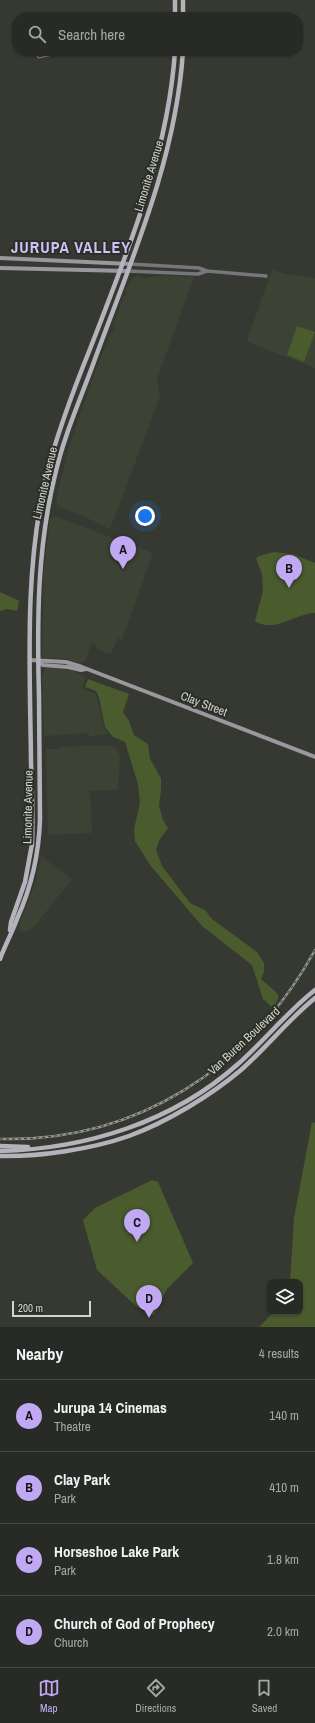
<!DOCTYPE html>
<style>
:root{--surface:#282b25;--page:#343732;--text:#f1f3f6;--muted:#a5a7a7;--line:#444742;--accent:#c1a8f3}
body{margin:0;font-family:"Archivo Narrow",sans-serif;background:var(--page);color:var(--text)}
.controls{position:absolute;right:12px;bottom:12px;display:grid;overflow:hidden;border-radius:8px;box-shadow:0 1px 3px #0004}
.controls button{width:36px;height:36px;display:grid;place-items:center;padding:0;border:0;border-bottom:1px solid var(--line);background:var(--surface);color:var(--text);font:20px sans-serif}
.scale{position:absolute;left:12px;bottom:10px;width:79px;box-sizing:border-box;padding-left:4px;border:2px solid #d1d3ce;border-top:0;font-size:11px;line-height:14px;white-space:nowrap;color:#d1d3ce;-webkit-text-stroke:3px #2c2f28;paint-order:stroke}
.you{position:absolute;left:145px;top:516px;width:14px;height:14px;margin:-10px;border:3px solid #fff;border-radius:50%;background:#1a73e8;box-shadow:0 0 0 6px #1a73e833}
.badge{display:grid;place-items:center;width:26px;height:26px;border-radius:50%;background:var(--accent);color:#111;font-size:13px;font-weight:700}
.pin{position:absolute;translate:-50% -33px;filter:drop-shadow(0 1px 2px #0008)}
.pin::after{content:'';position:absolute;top:21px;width:14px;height:12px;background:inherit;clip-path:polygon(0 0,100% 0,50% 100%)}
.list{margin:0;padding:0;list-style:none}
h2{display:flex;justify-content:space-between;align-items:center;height:52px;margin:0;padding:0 16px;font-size:17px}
h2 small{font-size:13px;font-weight:400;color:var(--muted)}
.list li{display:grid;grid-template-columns:26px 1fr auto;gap:12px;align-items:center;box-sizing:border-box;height:72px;padding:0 16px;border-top:1px solid var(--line)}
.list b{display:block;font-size:15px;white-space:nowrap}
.list p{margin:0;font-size:13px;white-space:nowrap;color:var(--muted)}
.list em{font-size:13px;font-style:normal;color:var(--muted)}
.icon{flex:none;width:22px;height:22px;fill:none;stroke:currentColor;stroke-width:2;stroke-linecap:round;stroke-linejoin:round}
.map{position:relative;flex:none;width:315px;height:1327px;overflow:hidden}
.search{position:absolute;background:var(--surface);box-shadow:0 1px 3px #0004;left:12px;right:12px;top:12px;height:44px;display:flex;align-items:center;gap:10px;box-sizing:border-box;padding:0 14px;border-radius:16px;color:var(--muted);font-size:15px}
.sheet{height:340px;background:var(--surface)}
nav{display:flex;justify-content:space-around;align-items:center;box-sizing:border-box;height:56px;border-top:1px solid var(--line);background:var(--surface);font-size:11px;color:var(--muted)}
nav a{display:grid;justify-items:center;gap:2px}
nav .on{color:var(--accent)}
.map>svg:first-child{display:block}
.built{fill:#3c4234}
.green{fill:#4a5b2e}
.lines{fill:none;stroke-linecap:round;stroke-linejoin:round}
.stream{stroke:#8e80aa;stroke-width:1}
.tertiary{stroke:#77767a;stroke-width:3.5}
.secondary{stroke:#9a989e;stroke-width:4}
.primary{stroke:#b4b2ba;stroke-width:4.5}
.rail-casing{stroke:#949791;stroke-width:2.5}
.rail{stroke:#2c2f28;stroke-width:1;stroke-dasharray:3;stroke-linecap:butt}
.labels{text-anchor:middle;stroke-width:4;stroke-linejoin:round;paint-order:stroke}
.street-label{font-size:12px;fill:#d1d3ce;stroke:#2c2f28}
.district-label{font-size:16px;font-weight:bold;letter-spacing:1px;fill:#d1bff8;stroke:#2c2f28}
</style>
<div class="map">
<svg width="315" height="1327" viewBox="0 0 315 1327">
<rect width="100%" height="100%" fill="#363931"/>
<!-- built -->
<g class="built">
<polygon points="272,270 286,274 315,278 315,368 250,343 247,340"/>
<polygon points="139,276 147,279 148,277 165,276 194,277 157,379 160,397 110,529 77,513 59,507 56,501 68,450 94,375 109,337 116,328 113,326 124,296 126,297 126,289 129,283 133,278"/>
<polygon points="54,516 153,553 122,640 118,638 111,654 96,649 97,645 92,643 85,661 80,663 61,658 45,658 42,654 44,567 50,519"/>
<polygon points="46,667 73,671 86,677 82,688 96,694 103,725 107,734 89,737 89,733 44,736 42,674"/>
<polygon points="108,745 117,749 120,757 118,790 90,791 92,833 48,835 46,749 60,749 60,747"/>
<polygon points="41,856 72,879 34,927 26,932 21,932 18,928 35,884"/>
</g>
<!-- green -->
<g class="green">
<polygon points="297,326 315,332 304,362 287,355"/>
<path d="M274 552 293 554 315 563V613C296 613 275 634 255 621L263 591 262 574 256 558 259 556Z"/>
<polygon points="0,592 19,601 17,611 7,609 0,611"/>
<polygon points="88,679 129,694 123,712 129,721 134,735 148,744 150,759 161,778 161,790 159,806 163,820 168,828 160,839 156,850 162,866 190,903 205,910 212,919 257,952 264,963 264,972 261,979 278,994 278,999 273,1008 263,999 252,965 202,926 150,865 135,841 134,829 140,803 138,784 125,742 113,737 105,727 99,697 96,691 85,687"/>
<polygon points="312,1122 315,1123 315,1327 259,1327 274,1312 300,1312 300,1282 290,1282 294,1218"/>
<polygon points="152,1180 158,1182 193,1263 167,1289 154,1315 136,1306 97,1270 83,1220 95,1208"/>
</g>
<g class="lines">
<!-- stream -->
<polyline class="stream" points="36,51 38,58 53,55"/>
<!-- tertiary -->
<g class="tertiary">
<polyline points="130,264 199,268 207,271 266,276"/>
<polyline points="127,271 198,274 207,271"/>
</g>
<!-- secondary -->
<g class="secondary">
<polyline points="0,258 130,264"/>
<polyline points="0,268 127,271"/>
<polyline points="30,660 66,662 82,667 315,757"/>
<polyline points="38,662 43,665 68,667 81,670 86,669"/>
</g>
<!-- primary -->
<g class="primary">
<polyline points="175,0 175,17"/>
<polyline points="183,0 183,17"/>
<path d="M10 930 11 922 25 882 32 844C33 817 32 790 31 762 30 666 24 572 46 477 57 433 73 391 90 349 127 253 168 155 175 51"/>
<path d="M0 959C5 945 12 933 17 919 31 888 39 854 40 819 40 778 39 737 39 696 37 621 37 549 55 475 64 435 81 398 95 359 132 258 176 159 183 51"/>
<polyline points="0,1146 28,1147"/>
<path d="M0 1151C86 1149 173 1122 238 1064 265 1040 287 1012 315 990"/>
<path d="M0 1156C39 1157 92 1149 129 1136 167 1122 210 1096 241 1070 267 1047 288 1020 315 998"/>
</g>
<!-- rail casing -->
<g class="rail-casing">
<path id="rail" d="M0 1139C137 1142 250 1068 315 950"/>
</g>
<!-- rail -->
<use href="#rail" class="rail"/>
</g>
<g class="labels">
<!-- street labels -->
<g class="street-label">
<text transform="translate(149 176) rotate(-73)" y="4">Limonite Avenue</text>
<text transform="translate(45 483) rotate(-77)" y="4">Limonite Avenue</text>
<text transform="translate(204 704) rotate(21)" y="4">Clay Street</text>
<text transform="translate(28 807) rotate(-89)" y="4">Limonite Avenue</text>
<text transform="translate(244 1041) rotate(-43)" y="4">Van Buren Boulevard</text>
</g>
<!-- district labels -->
<g class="district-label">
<text x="71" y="253">JURUPA VALLEY</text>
</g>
</g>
</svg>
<div class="controls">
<button><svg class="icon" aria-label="layers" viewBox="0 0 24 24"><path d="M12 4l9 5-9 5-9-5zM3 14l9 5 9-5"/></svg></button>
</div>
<div class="scale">200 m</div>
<div class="you"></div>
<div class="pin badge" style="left:123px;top:569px">A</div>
<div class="pin badge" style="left:289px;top:588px">B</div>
<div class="pin badge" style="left:137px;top:1242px">C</div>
<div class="pin badge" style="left:149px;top:1318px">D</div>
<div class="search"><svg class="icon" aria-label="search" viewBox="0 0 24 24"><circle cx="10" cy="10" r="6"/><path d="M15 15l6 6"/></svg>Search here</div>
</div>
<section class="sheet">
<h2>Nearby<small>4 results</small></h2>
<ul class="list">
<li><span class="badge">A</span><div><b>Jurupa 14 Cinemas</b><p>Theatre</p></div><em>140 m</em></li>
<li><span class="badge">B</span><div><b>Clay Park</b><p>Park</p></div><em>410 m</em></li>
<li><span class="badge">C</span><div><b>Horseshoe Lake Park</b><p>Park</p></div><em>1.8 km</em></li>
<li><span class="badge">D</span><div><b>Church of God of Prophecy</b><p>Church</p></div><em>2.0 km</em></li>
</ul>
</section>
<nav>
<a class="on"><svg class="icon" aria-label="map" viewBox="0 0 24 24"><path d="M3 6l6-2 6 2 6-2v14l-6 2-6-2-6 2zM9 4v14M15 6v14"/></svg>Map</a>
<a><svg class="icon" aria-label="directions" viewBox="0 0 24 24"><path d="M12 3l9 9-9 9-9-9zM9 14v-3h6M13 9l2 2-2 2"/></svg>Directions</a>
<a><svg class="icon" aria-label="saved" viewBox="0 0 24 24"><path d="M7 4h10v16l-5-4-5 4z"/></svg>Saved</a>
</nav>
